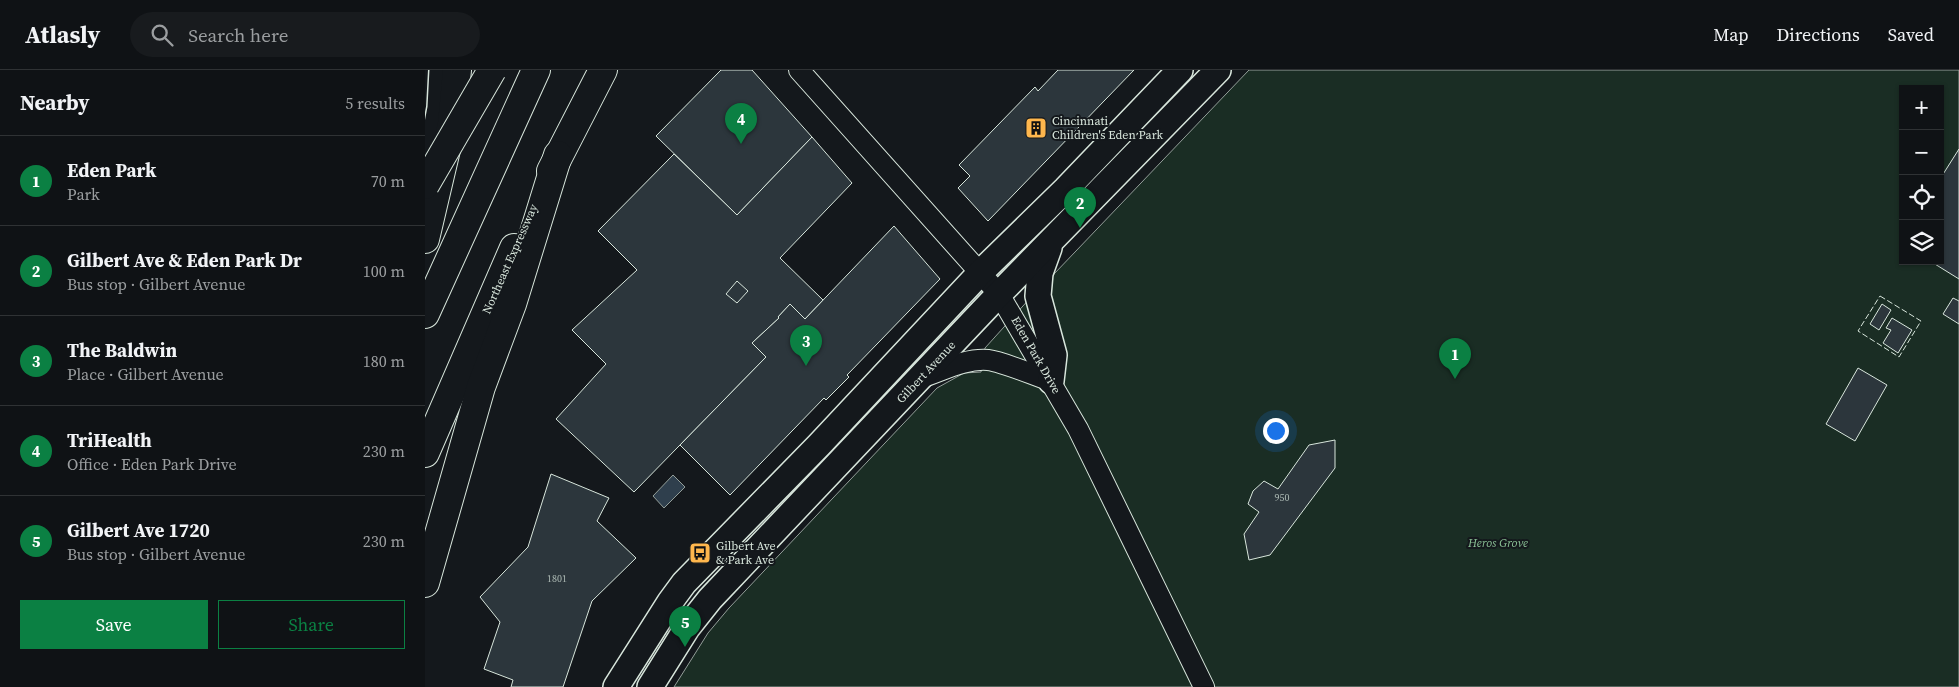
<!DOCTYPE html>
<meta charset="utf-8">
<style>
:root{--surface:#0f1215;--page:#181b1e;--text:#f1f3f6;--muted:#9b9ea0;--line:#2f3234;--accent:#0b8043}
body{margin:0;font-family:"Source Serif 4",serif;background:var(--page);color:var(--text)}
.controls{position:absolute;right:15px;top:15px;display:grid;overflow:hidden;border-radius:0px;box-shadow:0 1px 4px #0004}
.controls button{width:45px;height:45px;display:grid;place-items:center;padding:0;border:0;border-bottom:1px solid var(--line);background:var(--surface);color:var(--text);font:25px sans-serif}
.you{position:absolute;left:850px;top:360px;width:18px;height:18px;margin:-12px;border:4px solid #fff;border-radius:50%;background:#1a73e8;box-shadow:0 0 0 8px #1a73e833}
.badge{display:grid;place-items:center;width:32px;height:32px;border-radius:50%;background:var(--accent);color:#fff;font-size:16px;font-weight:700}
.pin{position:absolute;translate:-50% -41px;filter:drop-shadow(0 1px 2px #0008)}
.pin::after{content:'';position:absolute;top:26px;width:18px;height:15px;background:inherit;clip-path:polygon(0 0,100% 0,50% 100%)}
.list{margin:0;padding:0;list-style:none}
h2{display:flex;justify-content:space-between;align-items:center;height:65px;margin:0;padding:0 20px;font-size:21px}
h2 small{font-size:16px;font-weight:400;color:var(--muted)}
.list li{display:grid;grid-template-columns:32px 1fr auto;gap:15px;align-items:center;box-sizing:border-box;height:90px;padding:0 20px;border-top:1px solid var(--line)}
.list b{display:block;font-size:19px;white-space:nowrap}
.list p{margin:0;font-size:16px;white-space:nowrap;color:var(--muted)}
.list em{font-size:16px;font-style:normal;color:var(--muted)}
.actions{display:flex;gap:10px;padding:15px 20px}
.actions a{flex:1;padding:11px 0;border:1px solid var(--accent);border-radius:0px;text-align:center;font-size:18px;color:var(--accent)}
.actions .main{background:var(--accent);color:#fff}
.icon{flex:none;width:28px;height:28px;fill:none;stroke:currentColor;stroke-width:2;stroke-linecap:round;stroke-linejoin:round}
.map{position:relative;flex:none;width:1534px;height:617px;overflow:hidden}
header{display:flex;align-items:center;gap:30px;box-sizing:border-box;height:70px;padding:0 25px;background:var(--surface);border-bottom:1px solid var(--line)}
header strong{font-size:24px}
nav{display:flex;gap:28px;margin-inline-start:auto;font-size:18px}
.search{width:350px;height:45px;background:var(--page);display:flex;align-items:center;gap:12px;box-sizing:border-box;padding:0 18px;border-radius:28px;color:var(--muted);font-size:19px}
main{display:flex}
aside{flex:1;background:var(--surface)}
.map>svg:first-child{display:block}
.green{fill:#1a2d24;stroke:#939e99;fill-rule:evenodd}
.water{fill:#2f3f4d;stroke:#939e99}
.building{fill:#2c363c;stroke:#d8e6dc}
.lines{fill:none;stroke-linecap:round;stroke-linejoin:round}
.minor-casing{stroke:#d8e6dc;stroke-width:22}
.major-casing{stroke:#d8e6dc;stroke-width:28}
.highway-casing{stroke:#d8e6dc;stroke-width:30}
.minor{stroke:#14181c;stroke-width:20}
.major{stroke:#14181c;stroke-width:25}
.highway{stroke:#14181c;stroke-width:28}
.highway-bridge-casing{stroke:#d8e6dc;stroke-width:30;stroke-linecap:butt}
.highway-bridge{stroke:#14181c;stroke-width:28}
.fence{stroke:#d8e6dc;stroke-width:1;stroke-dasharray:6 2.5;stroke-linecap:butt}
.labels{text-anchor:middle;stroke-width:4;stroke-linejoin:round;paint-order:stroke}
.number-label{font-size:10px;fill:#adbab4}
.poi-label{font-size:12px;fill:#d8e6dc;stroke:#14181c;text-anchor:start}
.street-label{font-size:12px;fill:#d8e6dc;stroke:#14181c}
.park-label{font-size:12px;font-style:italic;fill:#8ac095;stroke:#14181c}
</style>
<header>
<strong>Atlasly</strong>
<div class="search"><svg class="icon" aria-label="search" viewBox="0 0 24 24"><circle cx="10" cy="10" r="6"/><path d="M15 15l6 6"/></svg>Search here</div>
<nav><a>Map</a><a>Directions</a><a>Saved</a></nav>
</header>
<main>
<aside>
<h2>Nearby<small>5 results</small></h2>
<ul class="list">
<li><span class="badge">1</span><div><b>Eden Park</b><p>Park</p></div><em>70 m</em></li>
<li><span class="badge">2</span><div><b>Gilbert Ave &amp; Eden Park Dr</b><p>Bus stop · Gilbert Avenue</p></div><em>100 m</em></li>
<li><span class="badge">3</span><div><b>The Baldwin</b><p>Place · Gilbert Avenue</p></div><em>180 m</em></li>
<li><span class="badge">4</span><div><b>TriHealth</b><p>Office · Eden Park Drive</p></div><em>230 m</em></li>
<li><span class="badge">5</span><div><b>Gilbert Ave 1720</b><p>Bus stop · Gilbert Avenue</p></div><em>230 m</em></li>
</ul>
<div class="actions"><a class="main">Save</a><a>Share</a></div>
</aside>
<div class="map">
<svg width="1534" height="617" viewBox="0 0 1534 617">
<rect width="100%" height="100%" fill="#14181c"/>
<!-- green -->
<path class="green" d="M824 0H1534V617H249L283 563 304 538 512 318 539 303 556 302 560 278 607 226 626 225 625 212 629 204ZM1478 19H1515V191H1478Z"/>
<!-- water -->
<polygon class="water" points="248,405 260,417 239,438 228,426"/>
<!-- building -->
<g class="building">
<polygon points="296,0 327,0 387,67 312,145 231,66"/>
<polygon points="633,0 709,0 563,151 533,118 545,106 534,95 610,17 613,21"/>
<polygon points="387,67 427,113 355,188 398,230 380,249 365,234 353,247 354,248 327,273 341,287 209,422 131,349 181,294 147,260 212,200 173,161 249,84 312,145"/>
<polygon points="1534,79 1534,209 1505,191 1515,191 1515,109"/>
<polygon points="469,156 515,209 422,305 424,307 401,330 399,328 305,425 255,375 341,287 327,273 354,248 353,247 365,234 380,249"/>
<polygon points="312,211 323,221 312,233 301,224"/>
<polygon points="1528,228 1534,231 1534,254 1518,244"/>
<polygon points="1457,234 1466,240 1454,260 1445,254"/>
<polygon points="1467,248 1487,260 1473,283 1458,273 1466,260 1461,258"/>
<polygon points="1433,298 1462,315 1430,371 1401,354"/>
<polygon points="910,370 910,398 845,485 824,490 819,464 834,442 823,434 828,421 839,411 853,419 884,375"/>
<polygon points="126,404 184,428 172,451 211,488 167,531 138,617 86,617 88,610 59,599 75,552 55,527 103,477"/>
</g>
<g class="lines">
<!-- minor casing -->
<g class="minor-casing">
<g id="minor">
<polyline points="374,0 574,224 653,359 779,617"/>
<path d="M495 308C517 301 540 288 563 290 579 292 608 305 626 311"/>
</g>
</g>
<!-- major casing -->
<g class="major-casing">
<g id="major">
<polyline points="2,106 15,38 17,0"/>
<polyline points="624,178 615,203 613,226 629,285 626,311"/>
<polyline points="191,617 245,532 259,513 394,375 556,202 641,119 755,0"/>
<polyline points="225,617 262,558 285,529 574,224 793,0"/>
</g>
</g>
<!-- highway casing -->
<g class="highway-casing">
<g id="highway">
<polyline points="126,101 178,0"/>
<polyline points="0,169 27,54 32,0"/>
<polyline points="0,244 111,0"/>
<polyline points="0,383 89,178"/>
<polyline points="0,513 56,317 87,234 133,85"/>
</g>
</g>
<!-- minor -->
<use href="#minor" class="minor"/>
<!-- major -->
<use href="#major" class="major"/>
<!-- highway -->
<use href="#highway" class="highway"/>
<!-- highway-bridge casing -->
<g class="highway-bridge-casing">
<polyline id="highway-bridge" points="0,115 67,0"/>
</g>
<!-- highway-bridge -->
<use href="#highway-bridge" class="highway-bridge"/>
<!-- fence -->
<polygon class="fence" points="1455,226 1496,251 1474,287 1433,261"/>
</g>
<!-- icons -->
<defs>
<g id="building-square" transform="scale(1.125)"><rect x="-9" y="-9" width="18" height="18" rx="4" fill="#ffb74d" stroke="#14181c"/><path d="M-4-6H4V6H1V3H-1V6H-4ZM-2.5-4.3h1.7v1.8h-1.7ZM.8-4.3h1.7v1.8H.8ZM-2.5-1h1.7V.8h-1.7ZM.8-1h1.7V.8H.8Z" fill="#111"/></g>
<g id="bus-square" transform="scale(1.125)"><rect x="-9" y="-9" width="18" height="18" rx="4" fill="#ffb74d" stroke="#14181c"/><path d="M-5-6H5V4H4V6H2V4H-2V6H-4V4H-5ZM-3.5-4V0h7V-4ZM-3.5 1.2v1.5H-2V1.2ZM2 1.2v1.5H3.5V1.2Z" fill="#111"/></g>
</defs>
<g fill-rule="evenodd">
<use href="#building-square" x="611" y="58"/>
<use href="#bus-square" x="275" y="483"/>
</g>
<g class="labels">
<!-- number labels -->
<g class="number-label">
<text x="857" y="431">950</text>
<text x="132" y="512">1801</text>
</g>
<!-- poi labels -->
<g class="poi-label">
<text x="627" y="55">Cincinnati<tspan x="627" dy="14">Children's Eden Park</tspan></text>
<text x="291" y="480">Gilbert Ave<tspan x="291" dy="14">&amp; Park Ave</tspan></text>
</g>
<!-- street labels -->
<g class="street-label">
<text transform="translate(85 189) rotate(-66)" y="4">Northeast Expressway</text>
<text transform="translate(611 285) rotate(60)" y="4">Eden Park Drive</text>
<text transform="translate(501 302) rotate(-47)" y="4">Gilbert Avenue</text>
</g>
<!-- park labels -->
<g class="park-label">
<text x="1073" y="477">Heros Grove</text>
</g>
</g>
</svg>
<div class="controls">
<button>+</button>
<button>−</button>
<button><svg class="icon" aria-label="locate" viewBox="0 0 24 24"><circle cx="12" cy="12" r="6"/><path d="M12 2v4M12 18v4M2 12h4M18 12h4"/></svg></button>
<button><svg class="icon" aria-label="layers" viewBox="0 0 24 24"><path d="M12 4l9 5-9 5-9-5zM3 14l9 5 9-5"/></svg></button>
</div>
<div class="you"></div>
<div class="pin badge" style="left:1030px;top:309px">1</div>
<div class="pin badge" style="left:655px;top:158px">2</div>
<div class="pin badge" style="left:381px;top:296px">3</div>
<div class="pin badge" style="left:316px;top:74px">4</div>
<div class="pin badge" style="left:260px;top:577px">5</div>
</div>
</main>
